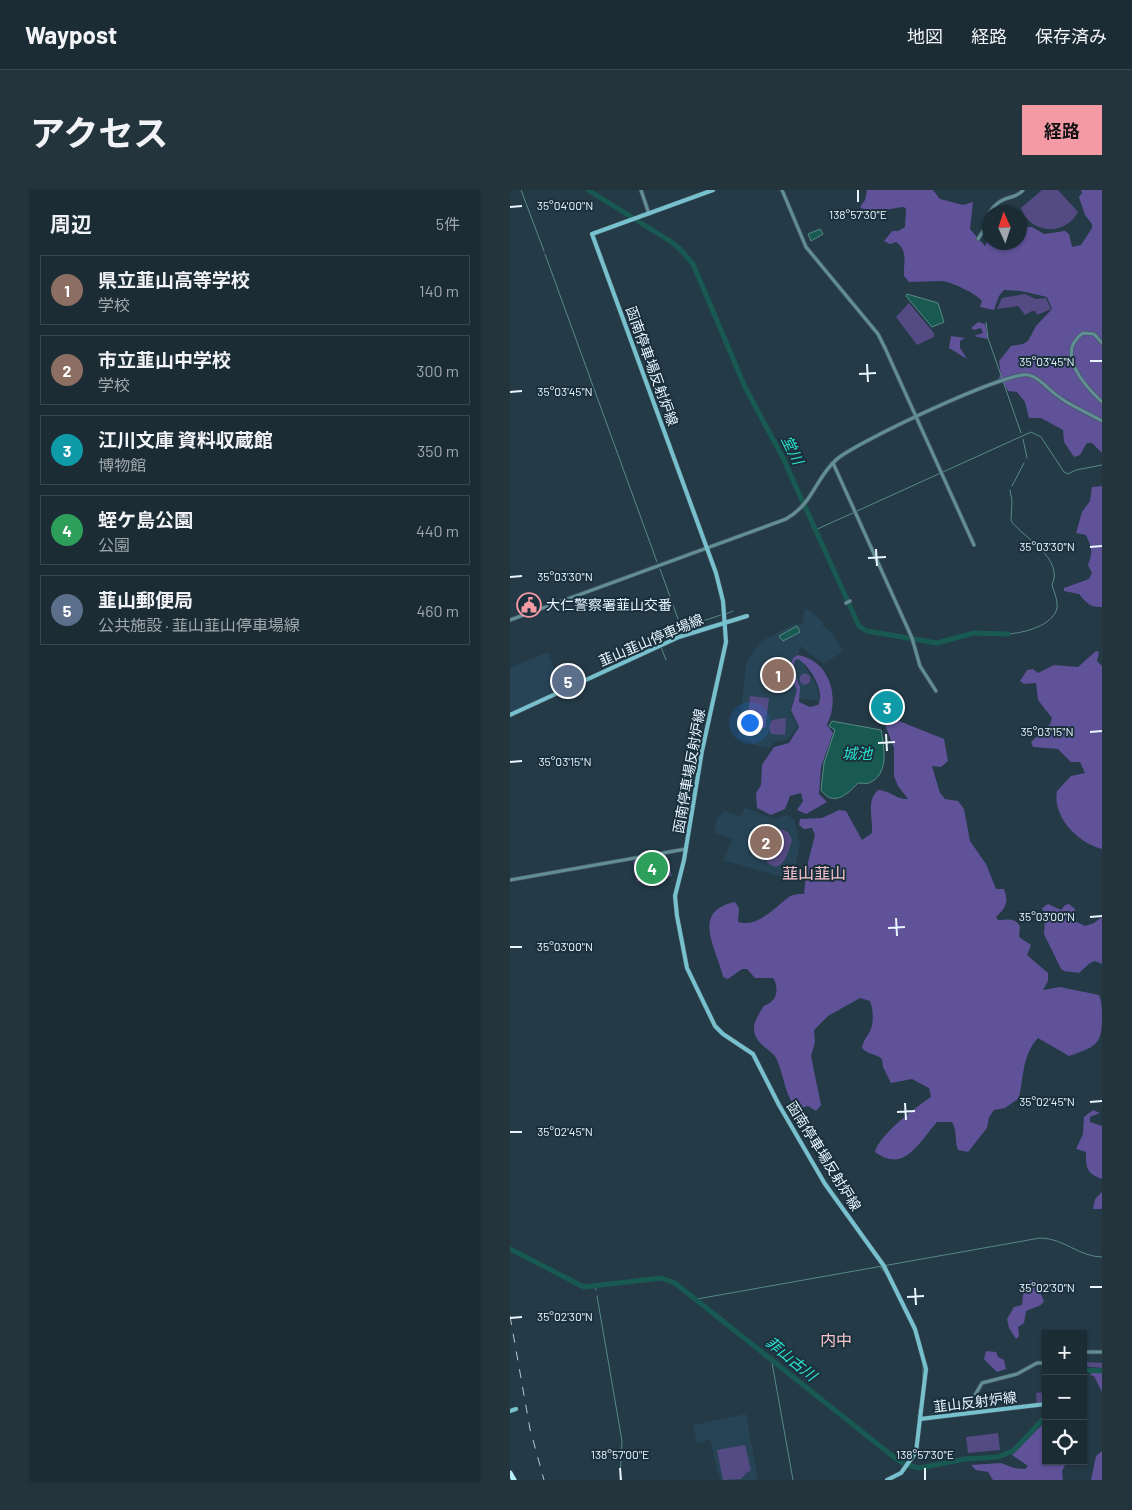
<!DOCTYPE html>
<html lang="ja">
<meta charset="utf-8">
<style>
:root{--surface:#1b2c35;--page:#24343d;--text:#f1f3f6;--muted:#a0a7ad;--line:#394850;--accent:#f49aa5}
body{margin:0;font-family:Barlow,"Noto Sans JP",sans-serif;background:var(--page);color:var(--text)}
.controls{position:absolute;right:15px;bottom:15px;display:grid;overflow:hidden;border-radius:0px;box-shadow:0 1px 4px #0004}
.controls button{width:45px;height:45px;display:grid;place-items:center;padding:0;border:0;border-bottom:1px solid var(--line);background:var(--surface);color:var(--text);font:25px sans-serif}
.compass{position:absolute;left:472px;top:15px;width:45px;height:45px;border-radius:50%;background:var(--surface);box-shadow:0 1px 4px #0004;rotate:357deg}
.you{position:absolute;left:239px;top:532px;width:18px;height:18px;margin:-12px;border:4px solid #fff;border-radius:50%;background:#1a73e8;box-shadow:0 0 0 8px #1a73e833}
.badge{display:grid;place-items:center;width:32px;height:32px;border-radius:50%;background:var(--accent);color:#fff;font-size:16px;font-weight:700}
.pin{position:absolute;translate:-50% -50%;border:2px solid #fff;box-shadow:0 1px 5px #0006}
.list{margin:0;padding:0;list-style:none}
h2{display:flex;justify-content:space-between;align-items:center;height:65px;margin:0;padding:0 20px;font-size:21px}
h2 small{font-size:16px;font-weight:400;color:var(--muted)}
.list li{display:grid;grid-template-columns:32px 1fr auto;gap:15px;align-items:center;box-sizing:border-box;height:70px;margin:0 10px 10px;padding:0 10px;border:1px solid var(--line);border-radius:0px}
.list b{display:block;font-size:19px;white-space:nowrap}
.list p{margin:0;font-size:16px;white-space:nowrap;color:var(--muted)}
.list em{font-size:16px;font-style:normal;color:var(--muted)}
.icon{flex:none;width:28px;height:28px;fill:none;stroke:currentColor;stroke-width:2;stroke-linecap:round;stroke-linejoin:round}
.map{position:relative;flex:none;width:592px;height:1290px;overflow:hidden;border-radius:0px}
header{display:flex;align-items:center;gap:30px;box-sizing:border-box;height:70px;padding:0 25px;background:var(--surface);border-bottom:1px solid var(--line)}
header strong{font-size:24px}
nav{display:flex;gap:28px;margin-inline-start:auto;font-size:18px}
.intro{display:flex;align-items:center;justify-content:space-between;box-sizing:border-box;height:120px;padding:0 30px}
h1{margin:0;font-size:35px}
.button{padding:12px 22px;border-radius:0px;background:var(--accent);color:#111;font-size:18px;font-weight:700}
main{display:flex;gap:30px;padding:0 30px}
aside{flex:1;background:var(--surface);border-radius:0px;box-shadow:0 1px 4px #0004}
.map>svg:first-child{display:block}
.built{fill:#274456}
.green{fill:#554b84}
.forest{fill:#5f5298;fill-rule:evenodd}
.water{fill:#185a51;stroke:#578985}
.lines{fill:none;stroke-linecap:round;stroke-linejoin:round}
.stream{stroke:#578985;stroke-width:1}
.river{stroke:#185a51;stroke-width:5}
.tertiary-casing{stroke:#445864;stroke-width:4.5}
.secondary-casing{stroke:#445864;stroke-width:5}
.trunk-casing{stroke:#445864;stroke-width:6}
.tertiary{stroke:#628f96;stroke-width:3}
.secondary{stroke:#77c0cd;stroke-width:4}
.trunk{stroke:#b5f0fa;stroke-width:5}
.rail{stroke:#b8c7d1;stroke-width:1;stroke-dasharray:9 9;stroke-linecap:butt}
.ticks{fill:none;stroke:#e9f6ff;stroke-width:2}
.labels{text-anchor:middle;stroke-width:4;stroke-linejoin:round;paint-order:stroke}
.street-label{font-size:14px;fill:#e9f6ff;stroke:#1a303d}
.poi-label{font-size:14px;fill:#e9f6ff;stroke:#1a303d;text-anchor:start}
.water-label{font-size:15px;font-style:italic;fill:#2ce3cd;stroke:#1a303d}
.quarter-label{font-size:16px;fill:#f7c3c8;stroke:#1a303d}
.ticks-label{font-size:12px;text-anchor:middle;fill:#e9f6ff;stroke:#1a303d;stroke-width:4;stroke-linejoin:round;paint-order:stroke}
</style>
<header>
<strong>Waypost</strong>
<nav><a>地図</a><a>経路</a><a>保存済み</a></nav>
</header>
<div class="intro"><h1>アクセス</h1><a class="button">経路</a></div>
<main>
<aside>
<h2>周辺<small>5件</small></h2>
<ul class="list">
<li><span class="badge" style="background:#8d6e63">1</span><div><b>県立韮山高等学校</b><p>学校</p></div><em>140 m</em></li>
<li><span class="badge" style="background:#8d6e63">2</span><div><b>市立韮山中学校</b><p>学校</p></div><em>300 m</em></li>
<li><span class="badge" style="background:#0f9aa8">3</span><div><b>江川文庫 資料収蔵館</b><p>博物館</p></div><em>350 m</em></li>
<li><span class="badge" style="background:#2e9e5b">4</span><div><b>蛭ケ島公園</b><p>公園</p></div><em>440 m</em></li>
<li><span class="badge" style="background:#5c6f8a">5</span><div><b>韮山郵便局</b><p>公共施設 · 韮山韮山停車場線</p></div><em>460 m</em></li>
</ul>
</aside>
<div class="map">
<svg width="592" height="1290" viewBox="0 0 592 1290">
<rect width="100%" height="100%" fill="#243a47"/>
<!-- built -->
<g class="built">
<polygon points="297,419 314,432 312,435 321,442 333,461 314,474 290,456 288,465 307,496 310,511 284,508 280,520 288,537 277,550 263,552 261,558 244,555 240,551 228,548 236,473 250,452 282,435 293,433 294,421"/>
<polygon points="38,462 51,500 0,523 0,478"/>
<polygon points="235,618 265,629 278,625 284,630 290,655 282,690 213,670 223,648 204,643 207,629 215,621 230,626"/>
<polygon points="236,1224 248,1290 210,1290 200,1249 187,1254 183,1235"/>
</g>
<!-- green -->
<g class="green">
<path d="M532 0H548L568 22C555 46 521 45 511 18Z"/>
<polygon points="515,104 526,109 536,108 541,119 527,125 525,121 522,121 515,125 508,116 487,119 492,108"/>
<polygon points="399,113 424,143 424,147 407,155 386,127"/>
<circle cx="295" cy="489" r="5.5"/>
<polygon points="240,506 259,508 255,538 237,536"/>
<polygon points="276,528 275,545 261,544 259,537 262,530"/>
<path d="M271 639 278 642 282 650C278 661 273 687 257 672L256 664 263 643Z"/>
<polygon points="156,665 162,686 127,692 123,671"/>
<polygon points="573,1172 592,1173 592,1178 573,1176"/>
<polygon points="536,1196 536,1212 527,1214 526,1203 535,1202"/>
<polygon points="488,1243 490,1260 458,1263 456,1247"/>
<polygon points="235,1255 241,1281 237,1282 231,1289 213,1290 207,1260"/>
</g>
<!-- forest -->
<g class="forest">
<path d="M357 0H423L430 9 453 15 463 12 460 39 475 56 479 49 480 52H510V47L517 37H522L534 44 555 41 559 44 562 57 571 55 582 38V34L575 25 569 7 572 3 571 0H592V263L582 253H577L570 265 564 267 554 252 553 240 531 228H519L515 212 507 202 498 201 495 195 488 189 491 185 489 171 501 156 513 154 518 151 526 136 542 119 537 107 511 101 494 100 489 106 484 120 470 117 472 111C467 104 440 91 431 91 420 91 410 92 399 92L394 86C393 73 399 61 386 52L380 54 374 51 382 41H388L395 37 396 19 394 17C382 18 358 25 350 17L355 10Z"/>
<polygon points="468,132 475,134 478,149 464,146 473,143 471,138 464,140 461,138"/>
<polygon points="441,146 455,148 450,151 450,158 457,169 439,158"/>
<path d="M592 296V417C580 418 576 412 569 404L554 401V398L579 389 582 383 578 375C583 362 582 358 576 345L566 343 572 322 580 311 582 297Z"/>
<path d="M586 461 589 462 587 471 592 476V659C568 653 542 627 547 601L561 586 575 583 570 572H561L548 559 523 557 521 552 540 534 542 528 528 510 526 493 514 494 510 491 517 480 523 479 528 483 544 475 568 477Z"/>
<path d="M288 465C321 471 330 509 317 535L323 543 311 577 309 604 317 612 296 624 287 620 293 611 291 603 280 606 275 619 261 625 247 618 246 603 251 595 252 575 264 557 279 553 289 537 281 520 287 500 278 482 283 468ZM288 469C300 476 316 502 308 515L300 517 289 512 290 497 283 479 285 470Z"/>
<path d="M384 529 434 549 438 571 431 577 422 576 430 603 435 609 448 611 454 619 460 651 476 674 486 699H494C499 712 496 718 486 727L488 730C498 730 504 727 510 736L509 747 521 755 517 765 538 783V791L533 800 550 797 589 805C592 812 592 820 592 828 592 856 584 857 559 866L528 848C512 865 514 886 509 908L495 918 484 920 479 927 477 938 458 962 448 960C444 950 448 942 442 932H427C409 952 395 984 365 962 369 945 406 917 421 907L419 898 402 889 381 893 373 877 372 869C365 863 358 865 352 858 353 850 358 846 361 839 364 830 363 820 360 811L350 808 318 826 304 840 305 852 301 866 311 915 306 921 298 916 287 919C275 906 274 886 267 870 263 859 243 855 244 837 244 832 251 820 254 816 254 816 260 813 261 812 268 807 268 795 263 788H245L237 779H232L218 789 213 787C208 761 179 721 225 712L229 718 228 732C248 738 265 717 279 707 283 704 289 704 294 704L297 676 305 645 302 638 294 639 289 635 290 629 312 628 329 620 336 621 352 650 362 643C363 628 356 611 368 600 379 600 387 610 398 609L388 596 384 586V558L374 532Z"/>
<polygon points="538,714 551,720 555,715 559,714 565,719 565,731 575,736 584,733 592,727 592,774 585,771 580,773 569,783 554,781 551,779 534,744 535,729 532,718"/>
<path d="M583 920 590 923 580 927V932L592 936V989C576 983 576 978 576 962L566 959 573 944 574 927Z"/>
<polygon points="592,1002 592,1019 583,1019 585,1009"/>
<polygon points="521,1090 529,1092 529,1100 534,1111 531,1115 516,1121 514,1133 508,1137 509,1146 506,1149 499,1138 497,1129 504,1117 512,1115 514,1096"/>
<polygon points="476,1161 486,1162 488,1167 494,1170 496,1179 487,1182 474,1169"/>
<polygon points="582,1183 592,1183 592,1202 584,1186 580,1185"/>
<polygon points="534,1233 536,1234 536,1271 557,1271 552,1281 553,1290 483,1290 478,1282 466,1280 461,1275 491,1273 504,1278 515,1279 518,1276 502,1265"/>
<polygon points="592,1261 592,1290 581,1290 586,1266"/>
</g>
<!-- water -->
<g class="water">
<polygon points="310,39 313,44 301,51 298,44"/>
<polygon points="397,104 428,113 434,132 422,137 396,106"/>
<polygon points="287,436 290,442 273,451 269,446"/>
<path d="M322 531 371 540C374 557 380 584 359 593 356 594 352 593 348 593 337 605 323 617 311 600L314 573 325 540 319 536Z"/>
</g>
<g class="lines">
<!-- stream -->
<g class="stream">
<polyline points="11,0 34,61"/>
<polyline points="35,64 147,372"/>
<polyline points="476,132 478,148 511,243"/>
<polyline points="513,249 517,268"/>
<polyline points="502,296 514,273"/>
<polyline points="347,321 521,242 531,247 554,282 558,284 566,280 592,275"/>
<polyline points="305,340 343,323"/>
<polyline points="150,379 171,437"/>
<polyline points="216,424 223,421"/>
<path d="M498 444C513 443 543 436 547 418 548 410 544 402 542 395 554 368 515 349 501 331L502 311 500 300"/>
<polyline points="156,470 151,457 150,445 211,425"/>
<polyline points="370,1076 375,1083"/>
<polyline points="85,1097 86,1100"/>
<polyline points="87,1106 112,1251 110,1290"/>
<path d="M187 1109 530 1048C554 1048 569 1067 592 1067"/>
<polyline points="261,1167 283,1290"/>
<polyline points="413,1174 413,1190"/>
<polyline points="408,1226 410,1214"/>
</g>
<!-- river -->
<g class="river">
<polyline points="78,0 160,51 170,59 183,74 235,197 273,268 349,436 357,441 427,453 464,443 498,444"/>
<polyline points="0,1059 74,1097 151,1088 165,1093 385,1268 394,1274 409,1278 455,1269 488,1267 503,1261 536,1226"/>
<polyline points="573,1180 592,1181"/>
</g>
<!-- tertiary casing -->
<g class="tertiary-casing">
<g id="tertiary">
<polyline points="131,0 139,24"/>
<polyline points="272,0 296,57 368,144 375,158 464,355"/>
<path d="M480 22C492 3 505 11 513 0"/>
<polyline points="468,49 478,33 480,24"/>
<path d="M592 153 584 144 573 143C544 163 576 197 592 212"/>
<polyline points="323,273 402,448 410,476 426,501"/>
<polyline points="336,413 340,411"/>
<path d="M0 430 276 329C304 313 305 288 327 269 347 252 496 181 518 185 526 186 531 192 537 197 553 213 573 220 592 231"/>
<polyline points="0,690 176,659"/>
<polyline points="573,1162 592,1162"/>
<polyline points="454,1224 472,1193 507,1184 527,1173 536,1173"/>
</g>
</g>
<!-- secondary casing -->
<g class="secondary-casing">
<g id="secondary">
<polyline points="203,0 82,44 206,383 213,411 216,452 192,561 174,670 165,706 167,726 177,778 205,836 213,844 243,864 269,915 315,994 374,1076 405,1139 416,1179 406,1262 391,1283 377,1290"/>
<polyline points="0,525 169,447 237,426"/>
<polyline points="0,1221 6,1219"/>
<polyline points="410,1229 536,1214"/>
</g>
</g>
<!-- trunk casing -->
<g class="trunk-casing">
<polyline id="trunk" points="0,1283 4,1290"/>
</g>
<!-- tertiary -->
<use href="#tertiary" class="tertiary"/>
<!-- secondary -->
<use href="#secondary" class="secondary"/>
<!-- trunk -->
<use href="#trunk" class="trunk"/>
<!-- rail -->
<polyline class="rail" points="0,1126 20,1239 34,1290"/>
</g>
<!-- ticks -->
<path class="ticks" d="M348 0V12M0 17 12 16M580 171H592M357 174 358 192M349 184 366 183M0 202 12 201M580 357 592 356M366 359 367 376M358 368 376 367M0 387 12 386M580 542 592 541M376 544 377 561M368 553 385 552M0 572 12 571M580 727 592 726M386 728 387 746M378 738 395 737M0 757H12M580 912 592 911M395 913 396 930M387 922 405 921M0 942H12M580 1097H592M405 1098 406 1115M397 1107 414 1106M0 1128 12 1127M110 1278 111 1290M415 1278V1290"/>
<!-- icons -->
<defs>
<g id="civic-ring" transform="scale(1.25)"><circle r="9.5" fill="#1a303d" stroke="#f49aa5" stroke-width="1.5"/><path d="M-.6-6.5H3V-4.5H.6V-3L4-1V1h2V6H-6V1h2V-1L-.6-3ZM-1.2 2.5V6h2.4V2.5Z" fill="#f49aa5"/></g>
</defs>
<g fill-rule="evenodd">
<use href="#civic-ring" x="19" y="415"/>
</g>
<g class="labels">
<!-- street labels -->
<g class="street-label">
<text transform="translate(142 176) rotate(70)" y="5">函南停車場反射炉線</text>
<text transform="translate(141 450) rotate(-23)" y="5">韮山韮山停車場線</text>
<text transform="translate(179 581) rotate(-80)" y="5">函南停車場反射炉線</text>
<text transform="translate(314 966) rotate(58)" y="5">函南停車場反射炉線</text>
<text transform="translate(465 1212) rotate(-7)" y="5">韮山反射炉線</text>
</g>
<!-- poi labels -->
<g class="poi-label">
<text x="36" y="420">大仁警察署韮山交番</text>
</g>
<!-- water labels -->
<g class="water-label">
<text transform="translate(282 260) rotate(64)" y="5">堂川</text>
<text x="347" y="569">城池</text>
<text transform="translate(281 1169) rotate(39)" y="5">菲山古川</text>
</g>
<!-- quarter labels -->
<g class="quarter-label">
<text x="304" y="689">韮山韮山</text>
<text x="326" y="1156">内中</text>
</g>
</g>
<g class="ticks-label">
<text x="55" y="20">35°04'00"N</text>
<text x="348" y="29">138°57'30"E</text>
<text x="537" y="176">35°03'45"N</text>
<text x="55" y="206">35°03'45"N</text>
<text x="537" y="361">35°03'30"N</text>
<text x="55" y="391">35°03'30"N</text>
<text x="537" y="546">35°03'15"N</text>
<text x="55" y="576">35°03'15"N</text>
<text x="537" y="731">35°03'00"N</text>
<text x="55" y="761">35°03'00"N</text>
<text x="537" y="916">35°02'45"N</text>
<text x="55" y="946">35°02'45"N</text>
<text x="537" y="1102">35°02'30"N</text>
<text x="55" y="1131">35°02'30"N</text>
<text x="110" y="1269">138°57'00"E</text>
<text x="415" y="1269">138°57'30"E</text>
</g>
</svg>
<div class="controls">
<button>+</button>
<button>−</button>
<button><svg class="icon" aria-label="locate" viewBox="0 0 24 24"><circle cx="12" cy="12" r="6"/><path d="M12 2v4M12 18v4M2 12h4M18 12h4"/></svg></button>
</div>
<svg class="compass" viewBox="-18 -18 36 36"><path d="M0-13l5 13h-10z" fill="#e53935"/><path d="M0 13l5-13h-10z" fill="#a0a7ad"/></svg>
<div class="you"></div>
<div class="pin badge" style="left:268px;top:485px;background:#8d6e63">1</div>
<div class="pin badge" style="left:256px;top:652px;background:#8d6e63">2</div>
<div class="pin badge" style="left:377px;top:517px;background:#0f9aa8">3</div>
<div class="pin badge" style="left:142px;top:678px;background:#2e9e5b">4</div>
<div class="pin badge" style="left:58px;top:491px;background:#5c6f8a">5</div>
</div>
</main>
